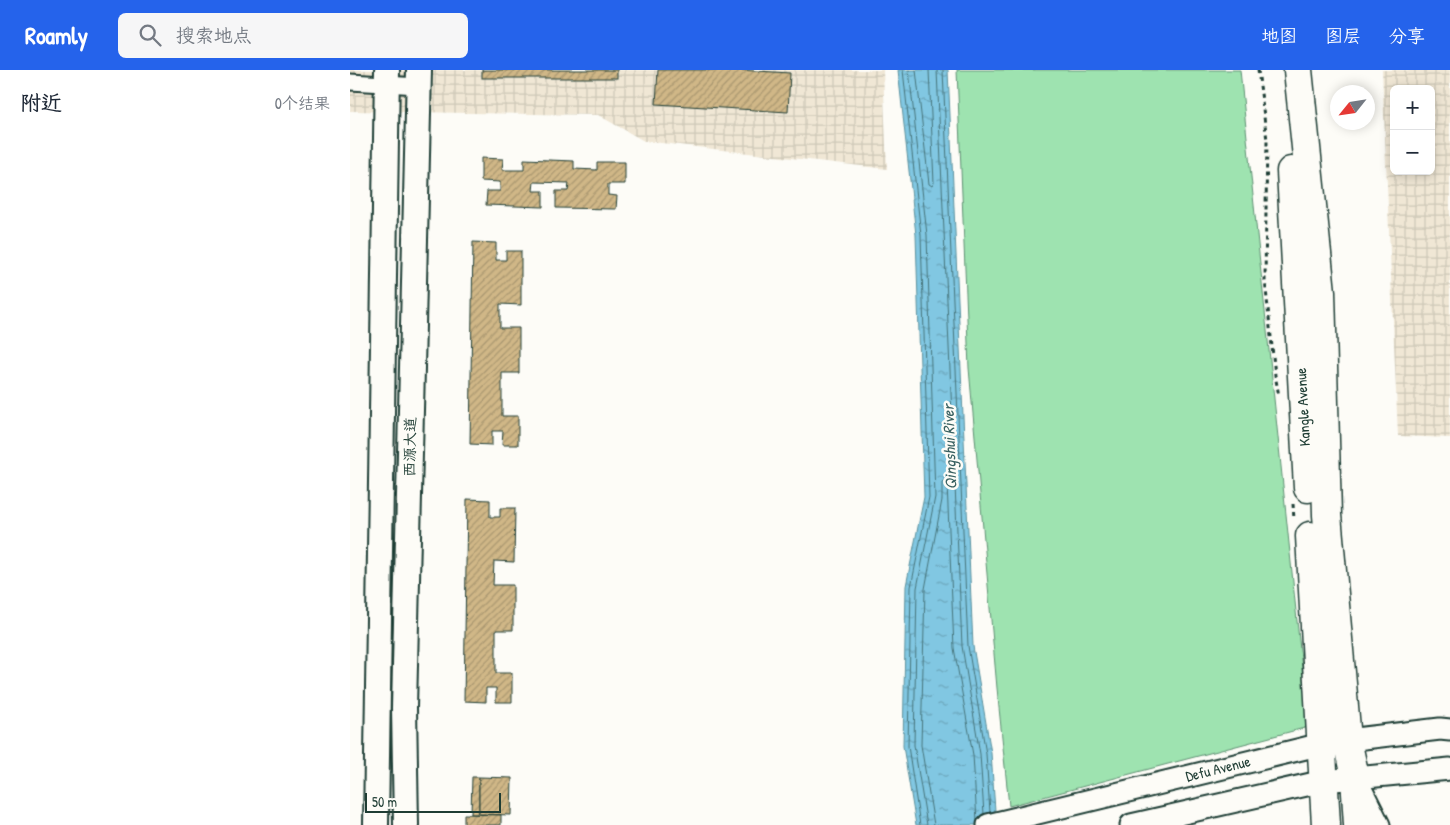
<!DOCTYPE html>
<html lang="zh">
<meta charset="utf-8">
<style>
:root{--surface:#fff;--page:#f6f6f7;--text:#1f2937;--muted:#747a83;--line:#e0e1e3;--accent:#2563eb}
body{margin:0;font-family:"Patrick Hand","LXGW WenKai TC",sans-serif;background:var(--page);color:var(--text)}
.controls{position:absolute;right:15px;top:15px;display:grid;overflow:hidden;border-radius:8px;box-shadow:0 2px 12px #0003}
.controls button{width:45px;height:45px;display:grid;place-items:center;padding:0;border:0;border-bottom:1px solid var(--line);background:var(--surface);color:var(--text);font:25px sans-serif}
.compass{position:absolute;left:980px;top:15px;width:45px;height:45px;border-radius:50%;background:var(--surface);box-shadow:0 2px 12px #0003;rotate:240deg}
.scale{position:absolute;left:15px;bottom:12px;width:136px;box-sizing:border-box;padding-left:5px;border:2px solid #1f3d34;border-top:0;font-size:14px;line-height:18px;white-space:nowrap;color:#1f3d34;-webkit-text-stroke:4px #fdfcf7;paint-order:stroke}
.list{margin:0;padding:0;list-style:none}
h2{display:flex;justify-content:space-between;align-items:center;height:65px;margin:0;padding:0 20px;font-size:21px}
h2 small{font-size:16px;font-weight:400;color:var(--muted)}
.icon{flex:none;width:28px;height:28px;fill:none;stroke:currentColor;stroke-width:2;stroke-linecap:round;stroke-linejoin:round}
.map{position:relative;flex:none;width:1100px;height:755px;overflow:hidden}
header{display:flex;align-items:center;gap:30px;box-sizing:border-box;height:70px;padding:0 25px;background:var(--accent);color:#fff}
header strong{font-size:24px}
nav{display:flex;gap:28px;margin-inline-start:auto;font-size:18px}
.search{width:350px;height:45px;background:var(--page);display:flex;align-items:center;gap:12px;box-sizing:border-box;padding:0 18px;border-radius:8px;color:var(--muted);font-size:19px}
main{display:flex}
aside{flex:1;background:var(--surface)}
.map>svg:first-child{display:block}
.industrial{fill:url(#industrial-grid);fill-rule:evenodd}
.park{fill:#9ee3b0;stroke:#5e9072}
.water{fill:url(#water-ripples);stroke:#5a909c}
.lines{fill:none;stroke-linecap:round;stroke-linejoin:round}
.shore{stroke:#46747a;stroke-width:1}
.building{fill:url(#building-hatch);stroke:#1f3d34}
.street-casing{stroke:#1f3d34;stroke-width:19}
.secondary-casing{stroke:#1f3d34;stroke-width:25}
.primary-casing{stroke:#1f3d34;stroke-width:28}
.highway-casing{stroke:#1f3d34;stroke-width:31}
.path{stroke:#1f3d34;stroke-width:3;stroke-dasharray:4 4;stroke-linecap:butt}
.street{stroke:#fdfcf7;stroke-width:15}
.secondary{stroke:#fdfcf7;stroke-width:21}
.primary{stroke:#fdfcf7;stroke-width:24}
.highway{stroke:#fdfcf7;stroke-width:28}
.labels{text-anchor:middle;stroke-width:5;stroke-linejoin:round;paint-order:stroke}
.street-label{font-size:15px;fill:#1f3d34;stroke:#fdfcf7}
.water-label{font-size:16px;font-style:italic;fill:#386060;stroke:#fdfcf7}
</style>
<header>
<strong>Roamly</strong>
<div class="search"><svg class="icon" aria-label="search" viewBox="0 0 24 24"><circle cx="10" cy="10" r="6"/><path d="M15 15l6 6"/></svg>搜索地点</div>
<nav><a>地图</a><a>图层</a><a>分享</a></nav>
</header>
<main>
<aside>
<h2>附近<small>0个结果</small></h2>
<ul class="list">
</ul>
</aside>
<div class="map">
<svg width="1100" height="755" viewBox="0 0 1100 755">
<defs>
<pattern id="industrial-grid" width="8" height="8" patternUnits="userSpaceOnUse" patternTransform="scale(1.25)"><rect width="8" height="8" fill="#f0e7d5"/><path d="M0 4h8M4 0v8" fill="none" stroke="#cdc7b7"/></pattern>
<pattern id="water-ripples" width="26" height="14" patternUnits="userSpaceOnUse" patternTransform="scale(1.25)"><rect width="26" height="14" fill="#81c7e2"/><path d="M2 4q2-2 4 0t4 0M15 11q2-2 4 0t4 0" fill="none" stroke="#69a3b8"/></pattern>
<pattern id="building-hatch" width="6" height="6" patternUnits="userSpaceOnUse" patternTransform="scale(1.25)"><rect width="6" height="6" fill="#d0b787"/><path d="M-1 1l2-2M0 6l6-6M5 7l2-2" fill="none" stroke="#a8966f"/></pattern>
</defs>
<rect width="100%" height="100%" fill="#fdfcf7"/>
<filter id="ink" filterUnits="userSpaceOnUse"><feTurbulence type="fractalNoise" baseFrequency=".02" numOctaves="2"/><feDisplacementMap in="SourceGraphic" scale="10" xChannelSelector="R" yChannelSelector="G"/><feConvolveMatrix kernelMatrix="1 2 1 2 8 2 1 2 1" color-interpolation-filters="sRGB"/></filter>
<g filter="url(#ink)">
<!-- industrial -->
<g class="industrial">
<polygon points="0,0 533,0 537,99 294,71 248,45 0,41"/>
<path d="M1032 0H1100V368L1048 366ZM1044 19H1081V101H1044Z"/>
</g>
<!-- park -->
<polygon class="park" points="607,0 890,0 958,657 659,736 647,618 619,298"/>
<!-- water -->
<polygon class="water" points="548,0 598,0 623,576 641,683 646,755 566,755 553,676 556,516 574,427 566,165"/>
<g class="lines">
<!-- shore -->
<g class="shore">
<polyline points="553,0 571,165 579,427 561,517 558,676 570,755"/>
<polyline points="559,0 577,165 585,427 567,518 564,675 577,755"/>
<polyline points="566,0 579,114 582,116 584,113 579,0"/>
<polyline points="587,0 612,576 630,684 634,744"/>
<polyline points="593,0 618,576 636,684 640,742"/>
<polyline points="584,755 571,675 575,519 592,430 592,412 594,410 597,413 604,578 623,685 627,751"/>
</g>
</g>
<!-- building -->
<g class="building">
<rect x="132" y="0" width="135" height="8"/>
<polygon points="308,0 390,0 440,3 438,42 306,34"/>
<polygon points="131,88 153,89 152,100 174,100 174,89 224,91 224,99 247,100 247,92 275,92 275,114 258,114 258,125 267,126 266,139 206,138 206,121 218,121 219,113 184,112 183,121 193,121 193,137 136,135 137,121 150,121 150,112 131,111"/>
<polygon points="123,172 146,173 146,190 156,190 156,181 171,181 171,235 150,234 150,258 169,258 169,303 152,303 152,346 168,346 168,375 152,375 153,361 142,361 142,375 120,374"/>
<polygon points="117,429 140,430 140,447 150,447 150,438 165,438 164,492 144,491 143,515 163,515 163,560 146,560 146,603 162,603 162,632 146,632 146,618 136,618 136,632 114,631"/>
<polygon points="122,707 129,707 129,744 121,744"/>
<polygon points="129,707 162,708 161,745 129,744"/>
<polygon points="114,744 151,745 151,755 114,755"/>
</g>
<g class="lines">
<!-- street casing -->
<g class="street-casing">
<polyline id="street" points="0,12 69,16"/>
</g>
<!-- secondary casing -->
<g class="secondary-casing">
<g id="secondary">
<polyline points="1008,713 1029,755"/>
<polyline points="638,755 972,674 997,670 1090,659 1100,660"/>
<polyline points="781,755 974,711 1100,699"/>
</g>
</g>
<!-- primary casing -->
<g class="primary-casing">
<g id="primary">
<polyline points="26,755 37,0"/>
<polyline points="56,755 54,638 69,0"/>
</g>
</g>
<!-- highway casing -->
<g class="highway-casing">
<g id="highway">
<polyline points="948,0 971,222 977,445 997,670 1005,707 1008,755"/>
<polyline points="941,101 958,418"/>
<polyline points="960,466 976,755"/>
</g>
</g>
<!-- path -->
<g class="path">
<polyline points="908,0 917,70 915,210 925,305 929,326"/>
<polyline points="943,434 944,450"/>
</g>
<!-- street -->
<use href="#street" class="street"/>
<!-- secondary -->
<use href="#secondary" class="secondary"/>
<!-- primary -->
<use href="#primary" class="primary"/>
<!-- highway -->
<use href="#highway" class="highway"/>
</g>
</g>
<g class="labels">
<!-- street labels -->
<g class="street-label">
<text transform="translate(953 337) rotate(-93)" y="5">Kangle Avenue</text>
<text transform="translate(60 377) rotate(-89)" y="5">西源大道</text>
<text transform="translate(868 699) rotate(-14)" y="5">Defu Avenue</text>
</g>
<!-- water labels -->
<g class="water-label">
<text transform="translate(599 377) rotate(-92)" y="6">Qingshui River</text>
</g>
</g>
</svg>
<div class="controls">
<button>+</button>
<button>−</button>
</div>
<svg class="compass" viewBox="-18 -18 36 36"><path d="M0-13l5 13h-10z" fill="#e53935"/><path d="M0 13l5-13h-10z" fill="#747a83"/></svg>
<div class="scale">50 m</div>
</div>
</main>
